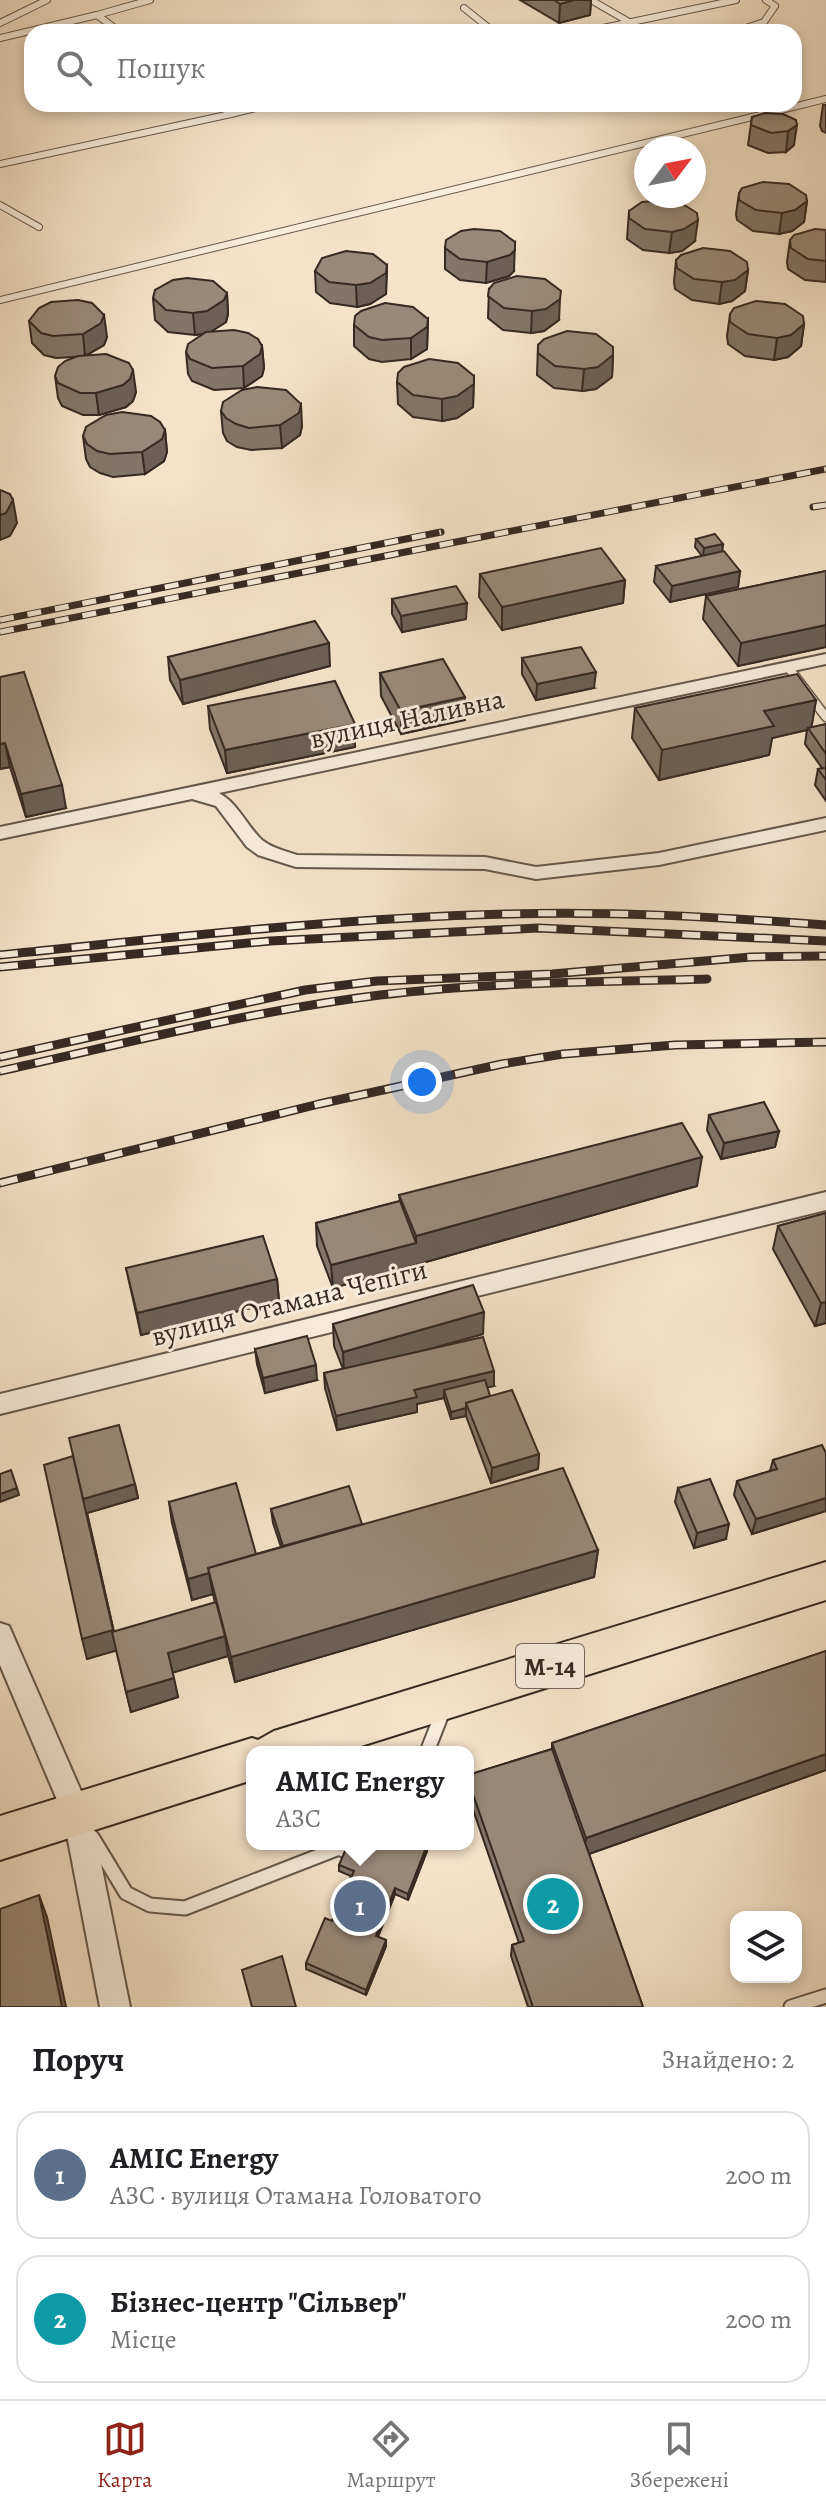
<!DOCTYPE html>
<html lang="uk">
<meta charset="utf-8">
<style>
:root{--surface:#fff;--page:#f2f2f2;--text:#202124;--muted:#757577;--line:#e0e0e0;--accent:#8f2418}
body{margin:0;font-family:Alegreya,serif;background:var(--page);color:var(--text)}
.controls{position:absolute;right:24px;bottom:24px;display:grid;overflow:hidden;border-radius:16px;box-shadow:0 4px 12px #0003}
.controls button{width:72px;height:72px;display:grid;place-items:center;padding:0;border:0;border-bottom:2px solid var(--line);background:var(--surface);color:var(--text);font:40px sans-serif}
.compass{position:absolute;left:634px;top:136px;width:72px;height:72px;border-radius:50%;background:var(--surface);box-shadow:0 4px 12px #0003;rotate:58deg}
.you{position:absolute;left:422px;top:1082px;width:28px;height:28px;margin:-20px;border:6px solid #fff;border-radius:50%;background:#1a73e8;box-shadow:0 0 0 12px #1a73e833}
.badge{display:grid;place-items:center;width:52px;height:52px;border-radius:50%;background:var(--accent);color:#fff;font-size:26px;font-weight:700}
.pin{position:absolute;translate:-50% -50%;border:4px solid #fff;box-shadow:0 2px 8px #0006}
.popup{position:absolute;left:246px;top:1746px;width:228px;height:104px;box-sizing:border-box;display:grid;place-content:center;border-radius:16px;background:var(--surface);filter:drop-shadow(0 2px 6px #0005);font-size:26px;white-space:nowrap;color:var(--muted)}
.popup b{font-size:30px;color:var(--text)}
.popup::after{content:'';position:absolute;left:50%;top:100%;margin-left:-16px;border:16px solid transparent;border-top-color:var(--surface)}
.list{margin:0;padding:0;list-style:none}
h2{display:flex;justify-content:space-between;align-items:center;height:104px;margin:0;padding:0 32px;font-size:34px}
h2 small{font-size:26px;font-weight:400;color:var(--muted)}
.list li{display:grid;grid-template-columns:52px 1fr auto;gap:24px;align-items:center;box-sizing:border-box;height:128px;margin:0 16px 16px;padding:0 16px;border:2px solid var(--line);border-radius:24px}
.list b{display:block;font-size:30px;white-space:nowrap}
.list p{margin:0;font-size:26px;white-space:nowrap;color:var(--muted)}
.list em{font-size:26px;font-style:normal;color:var(--muted)}
.icon{flex:none;width:44px;height:44px;fill:none;stroke:currentColor;stroke-width:2;stroke-linecap:round;stroke-linejoin:round}
.map{position:relative;flex:none;width:826px;height:2007px;overflow:hidden}
.search{position:absolute;background:var(--surface);box-shadow:0 4px 12px #0003;left:24px;right:24px;top:24px;height:88px;display:flex;align-items:center;gap:20px;box-sizing:border-box;padding:0 28px;border-radius:24px;color:var(--muted);font-size:30px}
.sheet{height:392px;background:var(--surface)}
nav{display:flex;justify-content:space-around;align-items:center;box-sizing:border-box;height:112px;border-top:2px solid var(--line);background:var(--surface);font-size:22px;color:var(--muted)}
nav a{display:grid;justify-items:center;gap:4px}
nav .on{color:var(--accent)}
.map>svg:first-child{display:block}
.lines{fill:none;stroke-linecap:round;stroke-linejoin:round}
.lane-far2-casing{stroke:#66574c;stroke-width:8}
.lane-far1-casing{stroke:#66574c;stroke-width:11}
.lane-casing{stroke:#66574c;stroke-width:17}
.street-casing{stroke:#66574c;stroke-width:4}
.primary-casing{stroke:#372922;stroke-width:4}
.lane-far2{stroke:#f8ecdb;stroke-width:6}
.lane-far1{stroke:#f8ecdb;stroke-width:8}
.lane{stroke:#f8ecdb;stroke-width:13}
.street{fill:#f8ecdb;fill-rule:evenodd}
.primary{fill:#f5e2c8;fill-rule:evenodd}
.rail-far1-casing{stroke:#372922;stroke-width:7}
.rail-casing{stroke:#372922;stroke-width:9}
.rail-far1{stroke:#f8ecdb;stroke-width:5;stroke-dasharray:14;stroke-linecap:butt}
.rail{stroke:#f8ecdb;stroke-width:6;stroke-dasharray:18;stroke-linecap:butt}
.wall{fill:#847667;stroke:#372922;stroke-width:2}
.shaded-wall{fill:#6c6054;stroke:#372922;stroke-width:2}
.building{fill:#9a8978;stroke:#372922;stroke-width:2}
.labels{text-anchor:middle;stroke-width:6;stroke-linejoin:round;paint-order:stroke}
.shield{fill:#f8ecdb;stroke:#71645a;stroke-width:2}
.shield-label{font-size:26px;font-weight:bold;fill:#372922}
.street-label{font-size:28px;fill:#372922;stroke:#f8ecdb}
</style>
<div class="map">
<svg width="826" height="2007" viewBox="0 0 826 2007">
<rect width="100%" height="100%" fill="#f5e2c8"/>
<filter id="stains"><feTurbulence type="fractalNoise" baseFrequency=".0025" numOctaves="4"/><feColorMatrix values="0 0 0 0 .2 0 0 0 0 .09 0 0 0 0 .02 0 0 0 .5 -.17"/></filter>
<radialGradient id="worn" r=".72"><stop offset=".6" stop-color="#630" stop-opacity="0"/><stop offset="1" stop-color="#630" stop-opacity=".3"/></radialGradient>
<g class="lines">
<!-- lane-far2 casing -->
<g class="lane-far2-casing">
<g id="lane-far2">
<polyline points="591,0 629,22"/>
<polyline points="464,8 494,32"/>
<polyline points="97,15 150,0"/>
<polyline points="0,23 47,0"/>
<polyline points="584,32 736,0"/>
<polyline points="734,32 764,22 775,6 766,0"/>
<polyline points="0,38 97,15 120,32"/>
<polyline points="218,104 231,114 272,104"/>
<polyline points="0,164 231,114"/>
<polyline points="0,205 39,227"/>
<polyline points="0,300 826,99"/>
</g>
</g>
<!-- lane-far1 casing -->
<g class="lane-far1-casing">
<polyline id="lane-far1" points="788,667 826,717"/>
</g>
<!-- lane casing -->
<g class="lane-casing">
<g id="lane">
<polyline points="427,1752 443,1711"/>
<polyline points="92,1837 126,1893 150,1905 185,1908 339,1848 357,1856"/>
<polyline points="791,2007 826,1996"/>
</g>
</g>
<!-- street casing -->
<g class="street-casing">
<g id="street">
<path d="M826 654V664L219 793C238 803 246 825 262 840 272 848 285 851 297 855L485 857 536 867 659 853 826 818V830L659 865 536 879 485 869 296 867 258 855 247 847 216 806 192 799 0 839V827Z"/>
<polygon points="826,1192 826,1210 0,1414 0,1394"/>
<polygon points="0,1623 9,1626 91,1814 130,2007 100,2007 63,1814 0,1665"/>
</g>
</g>
<!-- primary casing -->
<g class="primary-casing">
<polygon id="primary" points="826,1562 826,1600 342,1752 252,1752 252,1780 0,1860 0,1816 252,1738 258,1740 274,1731"/>
</g>
<!-- lane-far2 -->
<use href="#lane-far2" class="lane-far2"/>
<!-- lane-far1 -->
<use href="#lane-far1" class="lane-far1"/>
<!-- lane -->
<use href="#lane" class="lane"/>
<!-- street -->
<use href="#street" class="street"/>
<!-- primary -->
<use href="#primary" class="primary"/>
<!-- rail-far1 casing -->
<g class="rail-far1-casing">
<g id="rail-far1">
<polyline points="813,507 826,505"/>
<polyline points="0,620 441,532"/>
<polyline points="0,632 826,469"/>
</g>
</g>
<!-- rail casing -->
<g class="rail-casing">
<g id="rail">
<path d="M0 955C168 938 337 918 506 914 613 911 719 917 826 925"/>
<polyline points="0,967 270,941 538,928 826,941"/>
<polyline points="0,1057 305,990 377,981 552,974 751,957 826,956"/>
<path d="M0 1071C126 1043 252 1011 380 995 488 982 598 982 707 979"/>
<polyline points="0,1183 319,1104 502,1064 563,1054 675,1045 826,1042"/>
</g>
</g>
<!-- rail-far1 -->
<use href="#rail-far1" class="rail-far1"/>
<!-- rail -->
<use href="#rail" class="rail"/>
</g>
<!-- wall -->
<g class="wall">
<polygon points="520,0 591,0 590,15 559,23"/>
<polygon points="823,105 826,105 826,133 822,131 820,126"/>
<polygon points="783,114 794,145 786,152 768,153 748,145 752,117"/>
<polygon points="739,193 807,201 804,222 792,231 779,234 753,231 737,220 736,214"/>
<polygon points="629,211 695,241 682,251 669,253 643,250 627,239"/>
<polygon points="826,230 826,282 805,280 788,269 787,262 790,240"/>
<polygon points="445,248 514,271 509,276 486,283 460,280 445,269"/>
<polygon points="676,260 748,270 745,291 732,301 719,304 692,300 675,289 674,282"/>
<polygon points="387,265 386,294 370,304 357,307 330,303 316,292 315,271"/>
<polygon points="489,289 559,320 544,331 531,333 503,330 488,318"/>
<polygon points="227,293 228,314 226,322 209,332 262,346 264,368 262,376 244,388 214,390 192,381 188,374 186,352 205,333 195,335 168,332 155,320 153,298"/>
<polygon points="730,314 804,324 801,346 788,357 774,360 745,356 728,344 727,336"/>
<polygon points="428,319 427,349 411,359 382,362 369,359 354,346 354,325"/>
<polygon points="29,321 107,337 104,345 87,355 136,392 133,401 126,407 99,415 83,415 62,406 58,398 55,376 76,357 56,358 44,355 32,343"/>
<polygon points="538,345 613,355 612,377 596,389 582,391 554,388 537,375"/>
<polygon points="474,376 473,407 457,418 442,421 413,417 398,404 397,382"/>
<polygon points="221,411 302,426 300,435 282,448 251,450 237,447 227,441 223,433"/>
<polygon points="165,430 167,452 164,461 145,474 113,477 100,473 90,467 86,459 83,436"/>
<polygon points="696,539 723,544 722,551 740,571 738,587 670,602 654,582 656,566 702,556 695,547"/>
<polygon points="826,571 826,647 738,666 703,619 706,596"/>
<polygon points="480,574 625,580 623,603 502,630 479,597"/>
<polygon points="392,599 466,619 402,632 392,614"/>
<polygon points="168,657 330,666 183,704 170,680"/>
<polygon points="522,658 594,688 536,700 522,674"/>
<polygon points="380,673 465,697 465,720 401,734 381,696"/>
<polygon points="0,677 66,808 26,817 10,767 0,769"/>
<polygon points="816,700 811,728 826,724 826,801 815,785 818,769 822,768 805,744 807,730 772,738 769,755 659,780 632,738 635,708"/>
<polygon points="208,706 355,724 355,747 227,773 210,729"/>
<polygon points="709,1115 779,1131 775,1147 721,1159 707,1130"/>
<polygon points="697,1186 333,1288 317,1246 316,1223 400,1201 399,1195"/>
<polygon points="826,1213 826,1323 815,1326 773,1249 778,1226"/>
<polygon points="126,1268 277,1279 279,1301 141,1335"/>
<polygon points="333,1324 483,1334 433,1348 494,1386 487,1387 490,1396 539,1454 538,1469 491,1483 466,1416 451,1419 444,1398 417,1404 417,1412 337,1430 325,1388 324,1373 343,1369 334,1346"/>
<polygon points="255,1349 317,1380 265,1393 257,1364"/>
<polygon points="826,1453 826,1511 752,1534 734,1495 737,1481 770,1471 773,1460"/>
<polygon points="73,1456 135,1484 138,1498 87,1513 114,1632 215,1603 213,1594 192,1600 172,1523 169,1502 256,1554 281,1547 273,1523 271,1509 362,1524 598,1550 594,1577 235,1682 228,1655 228,1656 172,1672 178,1697 131,1712 116,1650 87,1659"/>
<polygon points="678,1488 726,1539 694,1548 675,1502"/>
<polygon points="826,1651 826,1770 589,1854 643,2007 528,2007 511,1956 512,1945 519,1943 468,1795 468,1775 552,1749 552,1743"/>
<polygon points="427,1845 427,1851 408,1900 395,1894 378,1937 386,1940 386,1946 366,1995 306,1969 306,1963 332,1921 351,1876 339,1871 339,1865"/>
</g>
<!-- shaded-wall -->
<g class="shaded-wall">
<polygon points="574,0 591,0 590,15 559,23 560,4"/>
<polygon points="797,125 794,145 786,152 788,131"/>
<polygon points="807,201 804,222 792,231 779,234 782,213"/>
<polygon points="698,220 695,241 682,251 669,253 672,232"/>
<polygon points="515,242 514,271 509,276 486,283 487,262"/>
<polygon points="387,265 386,294 370,304 357,307 356,285"/>
<polygon points="748,270 745,291 732,301 719,304 722,282"/>
<polygon points="227,293 228,314 226,322 209,333 195,335 193,313"/>
<polygon points="560,299 559,320 544,331 531,333 532,311"/>
<polygon points="104,315 107,337 104,345 85,356 83,334"/>
<polygon points="428,319 427,349 411,359 411,338"/>
<polygon points="804,324 801,346 788,357 774,360 777,338"/>
<polygon points="262,346 264,368 262,376 244,388 243,366"/>
<polygon points="613,355 612,377 596,389 582,391 584,369"/>
<polygon points="133,370 136,392 133,401 126,407 99,415 96,393"/>
<polygon points="474,376 473,407 457,418 442,421 442,399"/>
<polygon points="301,404 302,426 300,435 282,448 280,425"/>
<polygon points="165,430 167,452 164,461 145,474 142,452"/>
<polygon points="13,500 17,523 10,536 0,540 0,515"/>
<polygon points="723,544 722,552 703,556 704,548"/>
<polygon points="740,571 738,587 670,602 672,586"/>
<polygon points="625,580 623,603 502,630 502,607"/>
<polygon points="467,603 466,619 402,632 401,616"/>
<polygon points="826,625 826,647 738,666 741,643"/>
<polygon points="329,643 330,666 183,704 180,680"/>
<polygon points="596,672 594,688 536,700 537,684"/>
<polygon points="465,697 465,720 401,734 401,711"/>
<polygon points="816,700 811,730 808,728 807,730 772,738 769,755 659,780 662,750 764,711"/>
<polygon points="355,724 355,747 227,773 225,750"/>
<polygon points="5,743 10,767 0,769 0,744"/>
<polygon points="62,785 66,808 26,817 21,794"/>
<polygon points="779,1131 775,1147 721,1159 724,1143"/>
<polygon points="702,1157 697,1186 333,1288 331,1265 416,1243 416,1236"/>
<polygon points="277,1279 279,1301 141,1335 137,1313"/>
<polygon points="826,1302 826,1323 815,1326 821,1303"/>
<polygon points="484,1312 483,1334 344,1373 343,1352"/>
<polygon points="316,1365 317,1380 265,1393 263,1378"/>
<polygon points="494,1371 494,1386 447,1397 444,1390 444,1398 417,1404 417,1412 337,1430 336,1416 414,1390"/>
<polygon points="466,1408 466,1416 451,1419 451,1412"/>
<polygon points="539,1454 538,1469 491,1483 492,1468"/>
<polygon points="135,1484 138,1498 87,1513 118,1650 87,1659 82,1639 83,1499"/>
<polygon points="17,1488 19,1495 0,1502 0,1494"/>
<polygon points="826,1498 826,1511 752,1534 756,1519"/>
<polygon points="729,1524 726,1539 694,1548 697,1533"/>
<polygon points="598,1550 594,1577 235,1682 231,1657"/>
<polygon points="209,1573 213,1594 192,1600 188,1579"/>
<polygon points="225,1636 228,1656 172,1673 168,1653"/>
<polygon points="174,1678 178,1697 131,1712 126,1692"/>
<polygon points="826,1754 826,1770 583,1856 586,1838"/>
<polygon points="427,1845 427,1851 408,1900 408,1894"/>
<polygon points="395,1888 395,1894 376,1941 376,1936"/>
<polygon points="39,1895 47,1917 66,2007 62,2007"/>
<polygon points="386,1940 386,1946 366,1995 366,1990"/>
</g>
<!-- building -->
<g class="building">
<polygon points="554,0 574,0 560,4"/>
<polygon points="765,113 783,114 796,120 797,125 788,131 771,133 751,125 752,117"/>
<polygon points="763,182 789,184 806,195 807,201 795,210 782,213 756,210 739,200 739,193 742,188"/>
<polygon points="667,200 681,203 697,213 698,220 684,229 672,232 645,229 629,218 629,211 642,202"/>
<polygon points="474,229 500,231 515,242 515,250 510,255 487,262 460,259 445,248 446,240 461,231"/>
<polygon points="815,229 826,230 826,261 808,259 791,248 790,240 794,235"/>
<polygon points="703,248 730,251 747,262 748,270 735,280 722,282 694,279 677,268 676,260 681,255"/>
<polygon points="346,251 373,254 387,265 386,273 370,283 356,285 329,282 315,271 322,258"/>
<polygon points="517,276 545,279 561,291 560,299 546,309 532,311 504,308 488,296 489,289 494,283"/>
<polygon points="187,278 213,281 227,293 224,300 207,311 193,313 166,310 153,298 155,290 173,280"/>
<polygon points="78,300 92,303 104,315 101,323 83,334 53,336 41,333 29,321 39,308 51,302"/>
<polygon points="756,301 785,304 803,316 804,324 791,335 777,338 748,334 730,322 730,314 734,308"/>
<polygon points="385,303 413,307 428,319 427,327 411,338 382,340 369,337 354,325 355,316 361,311"/>
<polygon points="234,330 248,333 258,339 262,346 260,354 243,366 212,368 190,359 186,352 188,344 206,332"/>
<polygon points="567,331 596,334 613,347 613,355 598,367 584,369 555,366 538,353 538,345 544,339"/>
<polygon points="106,354 129,363 133,370 130,379 123,385 96,393 80,393 58,383 55,376 58,367 65,361 78,356"/>
<polygon points="429,359 458,363 474,376 474,384 457,396 442,399 413,395 397,382 398,373 404,367"/>
<polygon points="257,387 286,390 301,404 299,413 280,425 249,428 236,424 226,418 221,411 223,402 242,390"/>
<polygon points="122,412 151,416 160,422 165,430 162,439 142,452 110,454 97,451 87,444 83,436 86,427 106,415"/>
<polygon points="0,490 10,494 13,500 6,513 0,515"/>
<polygon points="715,534 723,544 704,548 696,539"/>
<polygon points="601,548 625,580 502,607 480,574"/>
<polygon points="724,551 740,571 672,586 656,566"/>
<polygon points="826,571 826,625 741,643 706,596"/>
<polygon points="456,586 467,603 401,616 392,599"/>
<polygon points="315,621 329,643 180,680 168,657"/>
<polygon points="581,647 596,672 537,684 522,658"/>
<polygon points="443,659 465,697 401,711 380,673"/>
<polygon points="24,672 62,785 21,794 5,743 0,744 0,677"/>
<polygon points="797,674 816,700 764,711 774,726 662,750 635,708"/>
<polygon points="335,681 355,724 225,750 208,706"/>
<polygon points="826,724 826,754 808,728"/>
<polygon points="826,768 826,780 818,769"/>
<polygon points="764,1102 779,1131 724,1143 709,1115"/>
<polygon points="682,1123 702,1157 416,1236 399,1195"/>
<polygon points="400,1201 416,1243 331,1265 316,1223"/>
<polygon points="826,1213 826,1302 821,1303 778,1226"/>
<polygon points="263,1236 277,1279 137,1313 126,1268"/>
<polygon points="473,1285 484,1312 343,1352 333,1324"/>
<polygon points="307,1336 316,1365 263,1378 255,1349"/>
<polygon points="483,1337 494,1371 414,1390 417,1397 336,1416 324,1373"/>
<polygon points="485,1380 490,1396 466,1403 466,1408 451,1412 444,1390"/>
<polygon points="512,1390 539,1454 492,1468 466,1403"/>
<polygon points="119,1425 135,1484 83,1499 69,1438"/>
<polygon points="822,1445 826,1453 826,1498 756,1519 737,1481 777,1469 773,1460"/>
<polygon points="73,1456 113,1630 82,1639 44,1465"/>
<polygon points="563,1468 598,1550 231,1657 208,1568"/>
<polygon points="11,1470 17,1488 0,1494 0,1474"/>
<polygon points="710,1479 729,1524 697,1533 678,1488"/>
<polygon points="236,1483 256,1554 208,1568 209,1573 188,1579 169,1502"/>
<polygon points="349,1486 362,1524 283,1546 271,1509"/>
<polygon points="216,1602 225,1636 168,1653 174,1678 126,1692 112,1632"/>
<polygon points="826,1651 826,1754 586,1838 552,1743"/>
<polygon points="552,1749 643,2007 533,2007 512,1945 524,1941 468,1780 468,1775"/>
<polygon points="348,1844 427,1845 408,1894 395,1888 376,1936 386,1940 366,1990 306,1963 325,1918 332,1921 354,1871 339,1865"/>
<polygon points="39,1895 62,2007 0,2007 0,1909"/>
<polygon points="282,1956 296,2007 252,2007 242,1970"/>
</g>
<g class="labels">
<!-- shield labels -->
<rect class="shield" x="516" y="1644" width="68" height="44" rx="6"/>
<g class="shield-label">
<text x="550" y="1675">М-14</text>
</g>
<!-- street labels -->
<g class="street-label">
<text transform="translate(407 718) rotate(-12)" y="10">вулиця Наливна</text>
<text transform="translate(289 1302) rotate(-14)" y="10">вулиця Отамана Чепіги</text>
</g>
</g>
<rect width="100%" height="100%" filter="url(#stains)"/>
<rect width="100%" height="100%" fill="url(#worn)"/>
</svg>
<div class="controls">
<button><svg class="icon" aria-label="layers" viewBox="0 0 24 24"><path d="M12 4l9 5-9 5-9-5zM3 14l9 5 9-5"/></svg></button>
</div>
<svg class="compass" viewBox="-18 -18 36 36"><path d="M0-13l5 13h-10z" fill="#e53935"/><path d="M0 13l5-13h-10z" fill="#757577"/></svg>
<div class="you"></div>
<div class="pin badge" style="left:360px;top:1906px;background:#5c6f8a">1</div>
<div class="popup"><b>AMIC Energy</b>АЗС</div>
<div class="pin badge" style="left:553px;top:1904px;background:#0f9aa8">2</div>
<div class="search"><svg class="icon" aria-label="search" viewBox="0 0 24 24"><circle cx="10" cy="10" r="6"/><path d="M15 15l6 6"/></svg>Пошук</div>
</div>
<section class="sheet">
<h2>Поруч<small>Знайдено: 2</small></h2>
<ul class="list">
<li><span class="badge" style="background:#5c6f8a">1</span><div><b>AMIC Energy</b><p>АЗС · вулиця Отамана Головатого</p></div><em>200 m</em></li>
<li><span class="badge" style="background:#0f9aa8">2</span><div><b>Бізнес-центр &quot;Сільвер&quot;</b><p>Місце</p></div><em>200 m</em></li>
</ul>
</section>
<nav>
<a class="on"><svg class="icon" aria-label="map" viewBox="0 0 24 24"><path d="M3 6l6-2 6 2 6-2v14l-6 2-6-2-6 2zM9 4v14M15 6v14"/></svg>Карта</a>
<a><svg class="icon" aria-label="directions" viewBox="0 0 24 24"><path d="M12 3l9 9-9 9-9-9zM9 14v-3h6M13 9l2 2-2 2"/></svg>Маршрут</a>
<a><svg class="icon" aria-label="saved" viewBox="0 0 24 24"><path d="M7 4h10v16l-5-4-5 4z"/></svg>Збережені</a>
</nav>
